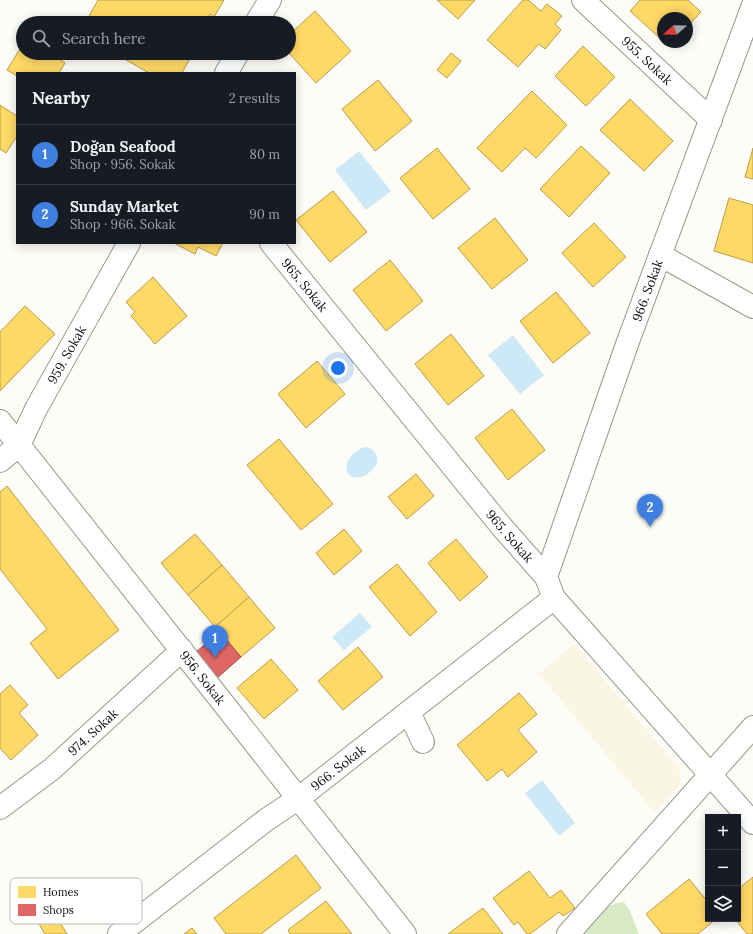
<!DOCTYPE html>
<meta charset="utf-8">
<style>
:root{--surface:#171b24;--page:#242831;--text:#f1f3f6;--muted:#9ea1a6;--line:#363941;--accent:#7c3aed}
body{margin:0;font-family:Lora,serif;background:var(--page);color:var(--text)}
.controls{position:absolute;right:12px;bottom:12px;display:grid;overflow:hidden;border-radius:0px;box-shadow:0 2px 10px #0003}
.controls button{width:36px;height:36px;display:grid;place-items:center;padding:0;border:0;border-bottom:1px solid var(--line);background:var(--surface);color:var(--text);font:20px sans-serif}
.compass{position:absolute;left:657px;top:12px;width:36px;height:36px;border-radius:50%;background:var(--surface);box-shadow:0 2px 10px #0003;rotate:250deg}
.you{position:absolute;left:338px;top:368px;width:14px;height:14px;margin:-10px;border:3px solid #fff;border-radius:50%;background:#1a73e8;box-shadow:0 0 0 6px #1a73e833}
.badge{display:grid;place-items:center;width:26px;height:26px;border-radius:50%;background:var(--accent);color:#fff;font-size:13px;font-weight:700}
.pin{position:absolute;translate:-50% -33px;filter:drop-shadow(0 1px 2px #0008)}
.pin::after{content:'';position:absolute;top:21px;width:14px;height:12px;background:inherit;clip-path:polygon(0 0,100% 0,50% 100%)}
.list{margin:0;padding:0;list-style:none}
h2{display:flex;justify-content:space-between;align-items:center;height:52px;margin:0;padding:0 16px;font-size:17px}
h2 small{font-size:13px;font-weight:400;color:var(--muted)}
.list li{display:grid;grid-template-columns:26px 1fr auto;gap:12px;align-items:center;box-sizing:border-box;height:60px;padding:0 16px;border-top:1px solid var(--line)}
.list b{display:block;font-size:15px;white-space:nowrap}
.list p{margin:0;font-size:13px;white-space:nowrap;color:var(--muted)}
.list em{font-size:13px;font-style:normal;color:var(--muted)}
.icon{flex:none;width:22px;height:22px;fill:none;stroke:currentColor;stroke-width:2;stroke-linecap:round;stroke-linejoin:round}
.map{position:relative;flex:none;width:753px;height:934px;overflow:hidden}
.search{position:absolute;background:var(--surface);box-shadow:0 2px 10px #0003;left:16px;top:16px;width:280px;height:44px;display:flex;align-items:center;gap:10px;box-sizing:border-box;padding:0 14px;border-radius:22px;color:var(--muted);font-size:15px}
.panel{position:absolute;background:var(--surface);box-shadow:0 2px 10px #0003;left:16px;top:72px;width:280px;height:172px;border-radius:0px}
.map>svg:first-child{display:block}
.farmland{fill:#f9f7e4}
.forest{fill:#d8eac5}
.water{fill:#cde8f7}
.homes{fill:#ffd966;stroke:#b89d4c}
.shops{fill:#e06666;stroke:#a24c4c}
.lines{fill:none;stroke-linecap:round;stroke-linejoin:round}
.minor-casing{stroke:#979795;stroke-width:24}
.minor{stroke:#fffffe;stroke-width:22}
.labels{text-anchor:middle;stroke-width:4;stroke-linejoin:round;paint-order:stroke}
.street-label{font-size:13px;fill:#111;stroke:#fff}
.key{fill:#fff;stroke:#b8b8b8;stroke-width:1}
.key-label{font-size:11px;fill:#111}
</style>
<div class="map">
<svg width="753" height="934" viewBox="0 0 753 934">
<rect width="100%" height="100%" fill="#fdfcf7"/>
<!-- farmland -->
<polygon class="farmland" points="574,644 679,768 681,783 654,812 539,674"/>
<!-- forest -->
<path class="forest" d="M624 902 630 911 639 934H580C593 919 603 904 624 902Z"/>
<!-- water -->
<g class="water">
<polygon points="359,151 391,191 366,210 335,170"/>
<polygon points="513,335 544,375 520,394 488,355"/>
<path d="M364 447C374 448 378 454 377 464 353 497 329 462 364 447Z"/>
<polygon points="360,613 372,627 344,650 332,637"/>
<polygon points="542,780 575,823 559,836 525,793"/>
</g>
<!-- homes -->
<g class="homes">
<polygon points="98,0 224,0 214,17 210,14 205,23 85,23"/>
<polygon points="437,0 475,0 458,19"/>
<polygon points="523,0 528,0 541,11 547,4 562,16 555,24 561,30 545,49 539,44 518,67 487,40"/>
<polygon points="640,0 688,0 701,12 687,27 687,18 663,18 663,41 630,11"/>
<polygon points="315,11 351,51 316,83 289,53 289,35"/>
<polygon points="23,44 23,53 50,53 65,63 59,73 17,73 17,76 7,70"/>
<polygon points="583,46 615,77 586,106 555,76"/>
<polygon points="114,53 193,53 182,73 149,73"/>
<polygon points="451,53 461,61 447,78 437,70"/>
<polygon points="378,80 412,121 375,151 342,109"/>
<polygon points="532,91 567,125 536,158 525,148 502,172 477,148"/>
<polygon points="630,99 673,141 644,171 600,130"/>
<polygon points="0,105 17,116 17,136 6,153 0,149"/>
<polygon points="581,146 610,173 569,217 540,189"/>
<polygon points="437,148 470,189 433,219 400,178"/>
<polygon points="753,148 753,179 745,177"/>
<polygon points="333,191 367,232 330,262 296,220"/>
<polygon points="729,198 753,205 753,263 714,251"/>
<polygon points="495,218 528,260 492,289 458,248"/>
<polygon points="594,223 626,257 593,287 562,253"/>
<polygon points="174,243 223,243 216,256 198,247 195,254"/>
<polygon points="390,260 423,301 386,331 353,290"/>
<polygon points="153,277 187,316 155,344 131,316 135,312 126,302"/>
<polygon points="556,292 590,333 553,363 520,321"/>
<polygon points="25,306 55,334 0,391 0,332"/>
<polygon points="451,334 484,376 448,405 415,364"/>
<polygon points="317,361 345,394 306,428 278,394"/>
<polygon points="512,409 545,450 508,480 475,438"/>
<polygon points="279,439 333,504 301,530 247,465"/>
<polygon points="416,474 434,496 407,519 388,497"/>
<polygon points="7,486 119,630 58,679 30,643 47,629 0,569 0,492"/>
<polygon points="344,529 362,551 334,575 316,553"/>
<polygon points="195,534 222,565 188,595 161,563"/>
<polygon points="456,539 488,577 460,601 428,563"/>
<polygon points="397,564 437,612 410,636 369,587"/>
<polygon points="222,565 249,597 215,627 188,595"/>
<polygon points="249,597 275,628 241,657 215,627"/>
<polygon points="358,647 383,677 343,710 318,681"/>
<polygon points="271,659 298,690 264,719 237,688"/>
<polygon points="10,685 28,705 19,713 38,735 11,760 0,748 0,694"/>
<polygon points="519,693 537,714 518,730 537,752 508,777 502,769 487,781 457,745"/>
<polygon points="296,855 321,888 261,934 226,934 214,918"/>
<polygon points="529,871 550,898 561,890 575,908 563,916 559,912 530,934 527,934 518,922 514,925 493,898"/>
<polygon points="753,877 753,934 747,934 735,919 738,919 738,889"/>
<polygon points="689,879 708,902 708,919 716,919 698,934 662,934 646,914"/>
<polygon points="43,894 67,934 45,934 27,904"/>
<polygon points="326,901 352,934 290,934 288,930"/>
<polygon points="483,908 503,934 448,934"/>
<polygon points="192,928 197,934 184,934"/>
</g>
<!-- shops -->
<polygon class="shops" points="220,632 241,657 217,678 196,652"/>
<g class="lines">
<!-- minor casing -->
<g class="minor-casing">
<g id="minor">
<path id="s1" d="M583 0 711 120"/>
<polyline points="256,23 270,0"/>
<polyline points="226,73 238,53"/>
<path id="s2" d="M271 243 501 526 546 577 554 598 753 823"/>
<polyline points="660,255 753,307"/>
<path id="s3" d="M0 421 227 708 405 934"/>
<path id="s4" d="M0 461 19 445 37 407 129 243"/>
<path id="s5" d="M546 577 626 347 753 5"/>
<polyline points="409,712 423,742"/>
<path id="s6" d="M0 808 52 769 182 650"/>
<path id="s7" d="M119 934 266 820 299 798 554 598"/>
<polyline points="568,934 753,727"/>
</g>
</g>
<!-- minor -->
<use href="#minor" class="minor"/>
</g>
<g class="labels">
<!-- street labels -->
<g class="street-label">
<text dy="5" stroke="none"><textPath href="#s1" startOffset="88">955. Sokak</textPath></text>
<text dy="5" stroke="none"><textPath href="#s2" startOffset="54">965. Sokak</textPath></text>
<text dy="5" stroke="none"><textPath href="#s5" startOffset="304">966. Sokak</textPath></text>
<text dy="5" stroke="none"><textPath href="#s4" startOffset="127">959. Sokak</textPath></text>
<text dy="5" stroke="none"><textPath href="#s2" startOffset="378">965. Sokak</textPath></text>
<text dy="5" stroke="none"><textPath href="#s3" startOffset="327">956. Sokak</textPath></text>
<text dy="5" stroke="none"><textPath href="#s6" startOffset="120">974. Sokak</textPath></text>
<text dy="5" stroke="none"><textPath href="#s7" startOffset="275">966. Sokak</textPath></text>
</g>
</g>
<!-- legend -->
<rect x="10" y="878" width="132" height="46" rx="6" class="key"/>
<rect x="18" y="886" width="18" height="12" fill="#ffd966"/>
<rect x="18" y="904" width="18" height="12" fill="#e06666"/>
<g class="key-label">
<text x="43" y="896">Homes</text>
<text x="43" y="914">Shops</text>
</g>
</svg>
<div class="controls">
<button>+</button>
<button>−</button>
<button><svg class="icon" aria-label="layers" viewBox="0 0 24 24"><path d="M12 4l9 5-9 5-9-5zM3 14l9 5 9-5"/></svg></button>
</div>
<svg class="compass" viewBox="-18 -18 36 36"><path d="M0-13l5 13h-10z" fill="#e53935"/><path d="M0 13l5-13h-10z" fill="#9ea1a6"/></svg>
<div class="you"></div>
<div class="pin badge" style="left:215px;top:658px;background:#3f7fe0">1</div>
<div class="pin badge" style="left:650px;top:527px;background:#3f7fe0">2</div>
<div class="search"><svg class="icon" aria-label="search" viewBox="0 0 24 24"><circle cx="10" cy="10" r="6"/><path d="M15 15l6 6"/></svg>Search here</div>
<section class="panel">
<h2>Nearby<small>2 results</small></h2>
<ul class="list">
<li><span class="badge" style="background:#3f7fe0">1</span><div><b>Doğan Seafood</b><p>Shop · 956. Sokak</p></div><em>80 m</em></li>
<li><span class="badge" style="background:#3f7fe0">2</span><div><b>Sunday Market</b><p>Shop · 966. Sokak</p></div><em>90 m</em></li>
</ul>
</section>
</div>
